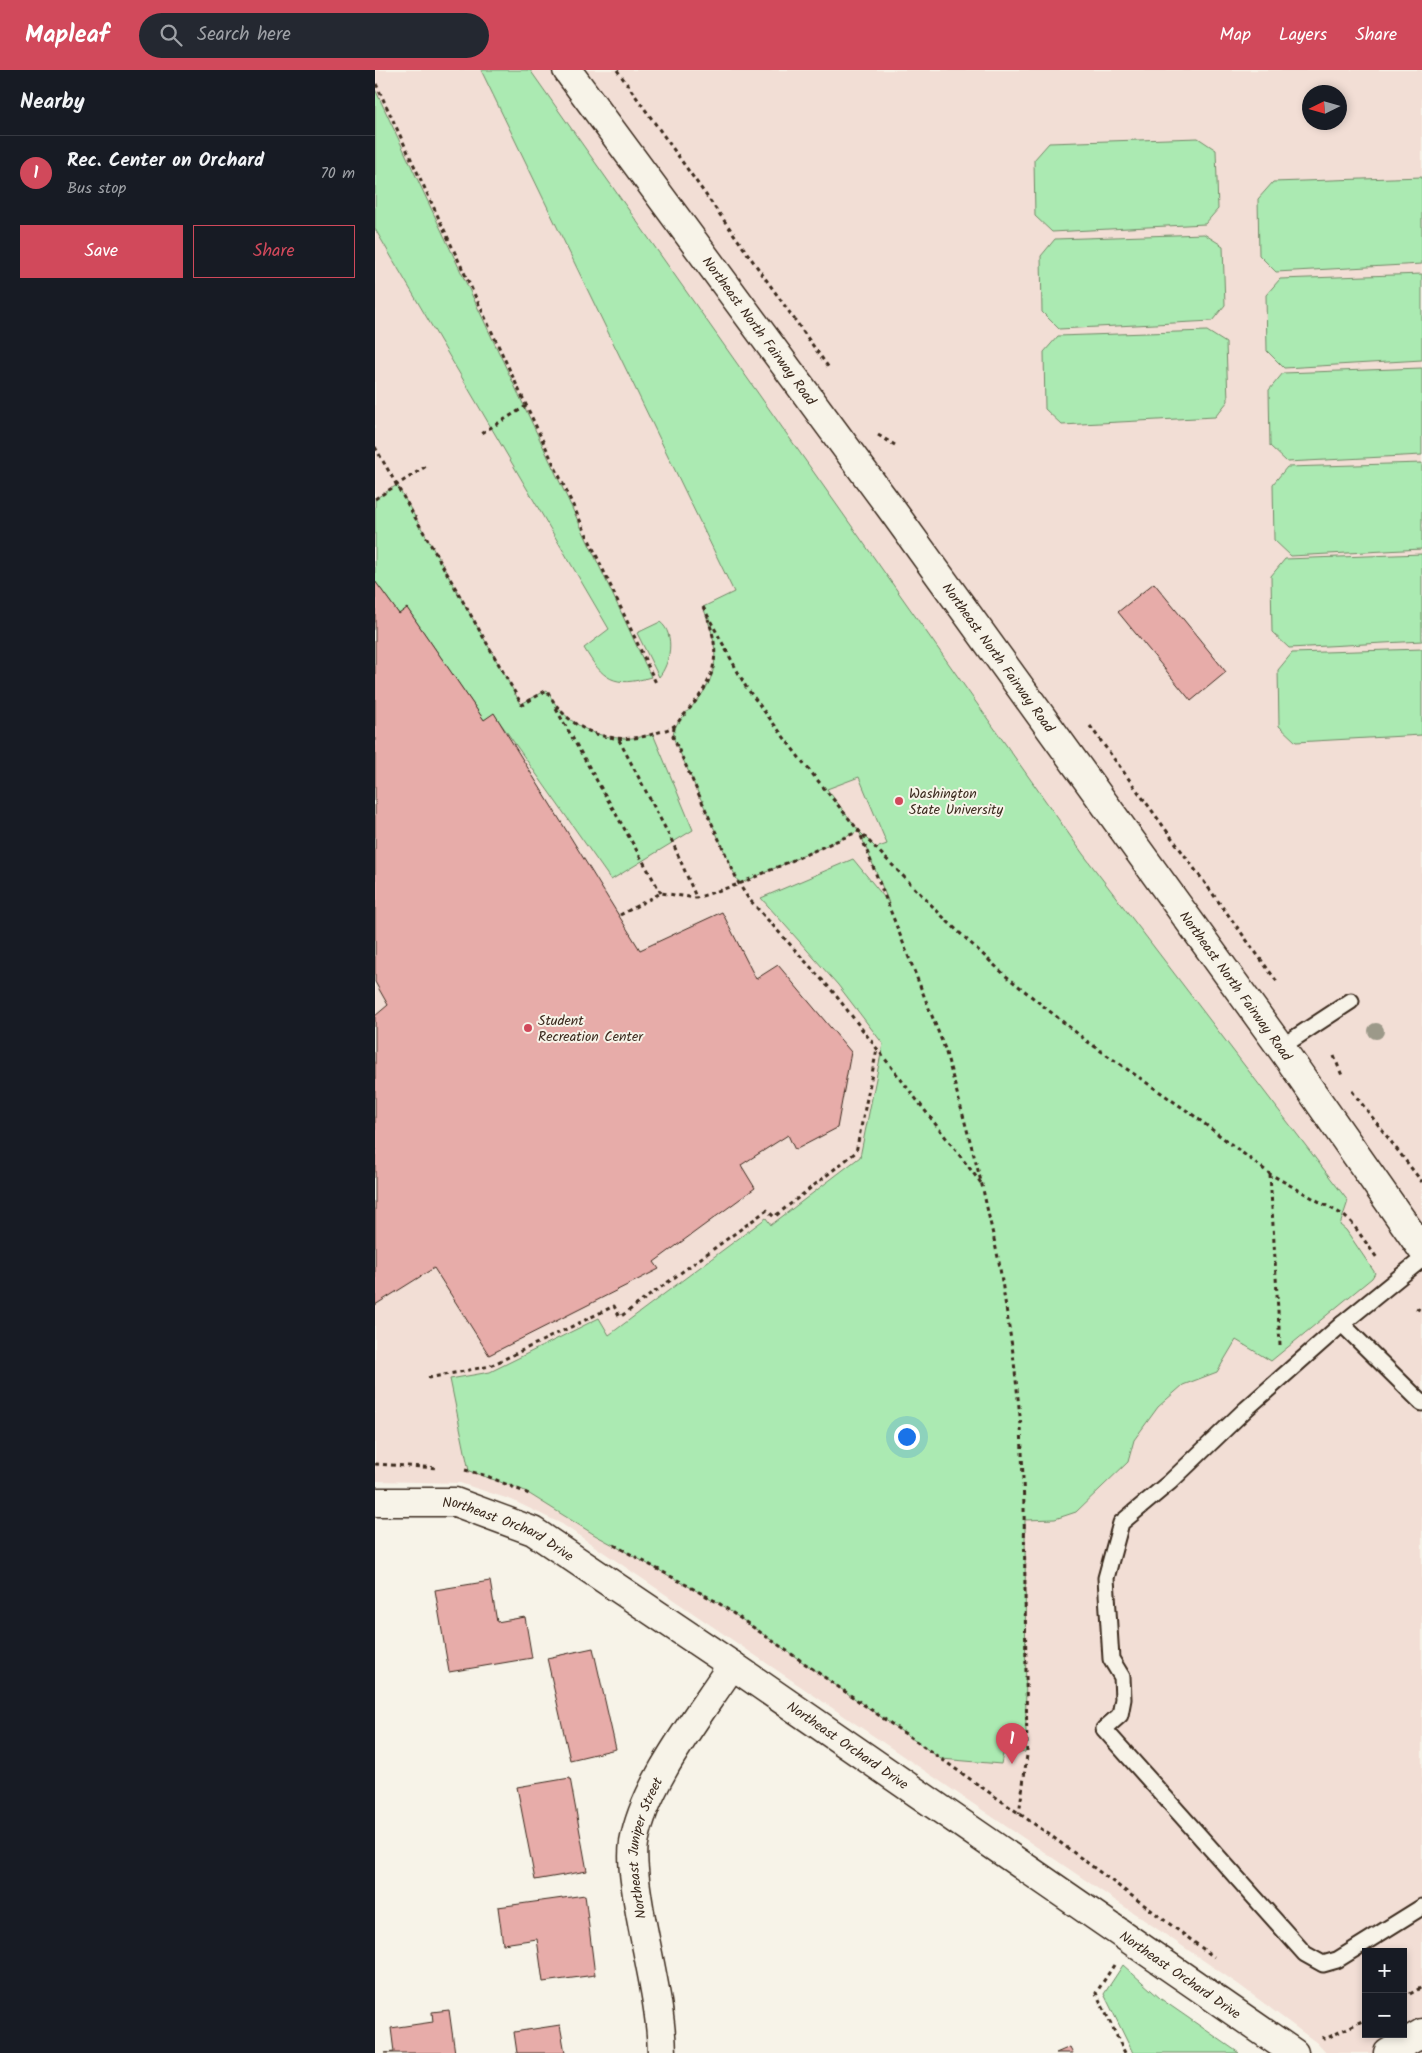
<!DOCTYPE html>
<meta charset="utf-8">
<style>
:root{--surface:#171b24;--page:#242831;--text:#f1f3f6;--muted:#9ea1a6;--line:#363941;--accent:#d1495b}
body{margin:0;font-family:Kalam,sans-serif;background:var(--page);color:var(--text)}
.controls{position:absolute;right:15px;bottom:15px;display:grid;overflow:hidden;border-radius:0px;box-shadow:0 2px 8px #0003}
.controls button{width:45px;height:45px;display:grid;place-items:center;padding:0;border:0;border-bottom:1px solid var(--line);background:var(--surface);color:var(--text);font:25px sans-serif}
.compass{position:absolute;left:927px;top:15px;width:45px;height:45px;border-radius:50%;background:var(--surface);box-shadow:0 2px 8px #0003;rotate:265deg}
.you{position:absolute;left:531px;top:1366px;width:18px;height:18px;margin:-12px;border:4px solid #fff;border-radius:50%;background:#1a73e8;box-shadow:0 0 0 8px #1a73e833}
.badge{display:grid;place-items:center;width:32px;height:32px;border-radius:50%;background:var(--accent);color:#fff;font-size:16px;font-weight:700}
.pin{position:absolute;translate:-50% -41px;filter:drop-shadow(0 1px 2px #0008)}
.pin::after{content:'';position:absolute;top:26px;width:18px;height:15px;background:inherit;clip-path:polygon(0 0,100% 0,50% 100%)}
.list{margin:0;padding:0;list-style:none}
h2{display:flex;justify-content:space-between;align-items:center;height:65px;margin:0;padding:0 20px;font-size:21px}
h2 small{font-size:16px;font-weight:400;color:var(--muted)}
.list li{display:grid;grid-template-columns:32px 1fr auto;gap:15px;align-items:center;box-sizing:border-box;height:75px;padding:0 20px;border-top:1px solid var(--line)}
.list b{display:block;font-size:19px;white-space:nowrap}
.list p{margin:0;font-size:16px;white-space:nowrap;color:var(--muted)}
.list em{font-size:16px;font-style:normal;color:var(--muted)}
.actions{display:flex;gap:10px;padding:15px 20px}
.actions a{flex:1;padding:11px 0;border:1px solid var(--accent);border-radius:0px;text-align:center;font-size:18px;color:var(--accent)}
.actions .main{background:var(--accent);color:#fff}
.icon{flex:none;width:28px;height:28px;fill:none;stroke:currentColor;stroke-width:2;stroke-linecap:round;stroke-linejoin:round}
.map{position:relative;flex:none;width:1047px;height:1983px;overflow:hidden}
header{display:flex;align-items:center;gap:30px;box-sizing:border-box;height:70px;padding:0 25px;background:var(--accent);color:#fff}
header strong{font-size:24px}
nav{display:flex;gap:28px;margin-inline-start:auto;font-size:18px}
.search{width:350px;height:45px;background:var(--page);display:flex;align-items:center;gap:12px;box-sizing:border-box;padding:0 18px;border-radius:28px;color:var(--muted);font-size:19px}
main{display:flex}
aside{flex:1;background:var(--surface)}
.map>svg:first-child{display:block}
.built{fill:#f2ded5;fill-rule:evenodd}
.green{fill:#abeab2;stroke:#738a68;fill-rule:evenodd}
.building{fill:#e7aca9;stroke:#3b2a1e}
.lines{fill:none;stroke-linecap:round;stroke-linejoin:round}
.lane-casing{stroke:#3b2a1e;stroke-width:19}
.street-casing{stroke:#3b2a1e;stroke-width:31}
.secondary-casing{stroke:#3b2a1e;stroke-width:31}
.path{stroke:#3b2a1e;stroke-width:3;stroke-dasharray:4 4;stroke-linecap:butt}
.lane{stroke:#f7f3e8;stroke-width:15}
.street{stroke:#f7f3e8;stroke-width:28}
.secondary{stroke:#f7f3e8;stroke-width:28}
.tree{fill:#9c9989}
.poi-dot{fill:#d1495b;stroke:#f7f3e8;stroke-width:2}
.labels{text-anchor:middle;stroke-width:4;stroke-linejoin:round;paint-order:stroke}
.street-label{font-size:14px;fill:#3b2a1e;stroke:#f7f3e8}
.poi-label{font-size:14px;fill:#3b2a1e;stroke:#f7f3e8;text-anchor:start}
</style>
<header>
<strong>Mapleaf</strong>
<div class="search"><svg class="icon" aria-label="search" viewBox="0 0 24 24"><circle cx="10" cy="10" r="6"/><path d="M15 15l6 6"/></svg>Search here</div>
<nav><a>Map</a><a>Layers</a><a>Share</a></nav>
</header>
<main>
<aside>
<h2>Nearby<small></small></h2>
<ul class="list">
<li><span class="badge">1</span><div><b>Rec. Center on Orchard</b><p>Bus stop</p></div><em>70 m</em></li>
</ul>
<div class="actions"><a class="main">Save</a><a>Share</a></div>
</aside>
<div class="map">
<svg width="1047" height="1983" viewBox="0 0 1047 1983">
<rect width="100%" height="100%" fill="#f7f3e8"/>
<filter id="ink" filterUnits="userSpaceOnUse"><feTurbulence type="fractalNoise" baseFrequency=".02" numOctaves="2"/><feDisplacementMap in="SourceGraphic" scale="10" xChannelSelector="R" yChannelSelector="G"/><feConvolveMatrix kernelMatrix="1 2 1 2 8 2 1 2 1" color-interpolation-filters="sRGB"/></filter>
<g filter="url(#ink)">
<!-- built -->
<path class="built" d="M0 0H1047V1983H951L942 1973 863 1914 187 1454 137 1430 85 1413 0 1411ZM934 22H964V52H934ZM991 1882H1028V1964H991Z"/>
<!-- green -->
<g class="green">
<path d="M106 0H155L708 784 973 1131 965 1155 971 1160 1000 1203 997 1208 896 1291 861 1270 842 1302 808 1315 783 1337 759 1370 753 1392 701 1442 680 1449 650 1450 651 1682 628 1684 626 1694 566 1689 342 1532 220 1465 148 1420 94 1401 75 1309 115 1302 224 1248 234 1265 391 1148 396 1155 485 1087 508 974 463 915 386 828 478 789 514 833 484 761 364 814 298 667C299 651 311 644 321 632 348 600 342 573 328 537L359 522ZM484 707 512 774 501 778 484 761 452 719Z"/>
<path d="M0 19 252 555 276 607C239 618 228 610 209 578L234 559 0 159Z"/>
<polygon points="823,68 841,80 843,139 830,154 677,162 660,146 659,90 674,73"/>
<polygon points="1047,107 1047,194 901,202 884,185 883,129 898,112"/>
<polygon points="829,164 848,176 850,235 837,251 684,259 667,242 666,186 680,169"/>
<polygon points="1047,204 1047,290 909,298 892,281 891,225 905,209"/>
<polygon points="832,261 851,273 853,331 840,347 687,355 670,339 669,282 683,266"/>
<polygon points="1047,298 1047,385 912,392 895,376 894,320 908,303"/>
<polygon points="1047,393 1047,479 916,486 899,470 898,414 912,397"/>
<path d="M22 415 146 634 172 620C191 660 237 677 278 664L318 760 236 810 119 644 109 650 32 538 24 544 0 511V429Z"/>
<polygon points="1047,484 1047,571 914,578 897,562 896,506 910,489"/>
<path d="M285 552C301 564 295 594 284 607L262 563Z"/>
<polygon points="1047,579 1047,665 921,672 904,656 903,600 917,583"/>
<polygon points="748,1895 786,1929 864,1983 758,1983 729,1924"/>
</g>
<!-- building -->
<g class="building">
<polygon points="0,511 24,544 32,538 109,650 119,643 265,880 347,842 381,909 403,895 476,982 462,1058 420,1080 413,1065 366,1095 380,1118 279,1192 284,1199 114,1285 59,1198 0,1235 0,946 13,935 0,912"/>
<polygon points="779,513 851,602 816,631 743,542"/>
<polygon points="115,1511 122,1552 150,1547 157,1588 74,1602 60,1520"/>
<polygon points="218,1578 241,1679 195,1690 172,1588"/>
<polygon points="195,1708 212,1801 160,1810 142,1717"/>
<polygon points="210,1825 220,1905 168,1912 162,1869 128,1874 123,1837"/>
<polygon points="74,1940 80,1983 10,1983 19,1982 16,1958 58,1952 57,1942"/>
<polygon points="185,1955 190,1983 142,1983 139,1962"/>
<polygon points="695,1977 698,1983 681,1983"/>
</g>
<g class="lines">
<!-- lane casing -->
<g class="lane-casing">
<g id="lane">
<polyline points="906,977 976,931"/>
<polyline points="1047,1189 967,1254 871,1339 795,1412 746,1453 731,1508 736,1589 747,1607 748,1629 745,1645 729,1659 930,1884 948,1894 962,1890 1047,1837"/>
<polyline points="967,1254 1047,1333"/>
</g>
</g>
<!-- street casing -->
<g class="street-casing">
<g id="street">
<path id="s1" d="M287 1983C286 1936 272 1884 264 1837 261 1818 256 1792 259 1773 270 1712 323 1647 357 1595"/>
<polyline points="1013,1983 1047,1963"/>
</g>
</g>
<!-- secondary casing -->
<g class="secondary-casing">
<g id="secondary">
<path id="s2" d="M192 0 517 440 909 982 1047 1179"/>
<path id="s3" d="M0 1432H80L158 1461 357 1595 919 1983"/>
</g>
</g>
<!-- path -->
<g class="path">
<polyline points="242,0 454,298"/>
<polyline points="1,14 281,613"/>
<polyline points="107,363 153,335"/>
<polyline points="503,365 520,375"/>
<path d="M0 377 147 635 172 620C192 662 239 678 281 663 286 661 294 660 299 656 303 654 305 648 309 645 337 614 348 590 333 549"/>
<polyline points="0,429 53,395"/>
<polyline points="328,537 371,617 426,690 484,761 572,851 631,906 713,972 818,1045 895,1104 968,1145 977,1153 1002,1188"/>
<polyline points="181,639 286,823"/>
<polyline points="715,656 903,913"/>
<polyline points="299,657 298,667 364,814 373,828 459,923 606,1113"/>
<polyline points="244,670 297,771 321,827"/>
<polyline points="245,845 286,823 321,828 364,814 484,761 570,979 607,1115 624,1192 638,1283 646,1355 649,1436 652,1685 644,1744"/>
<polyline points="959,986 968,1008"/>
<polyline points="977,1021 1047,1112"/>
<polyline points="895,1104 905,1275"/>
<polyline points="1041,1238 1047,1241"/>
<polyline points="53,1308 115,1296 239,1236 245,1247 392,1140 399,1147 481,1082 502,979"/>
<polyline points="0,1394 62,1398"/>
<polyline points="90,1400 112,1406 154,1424"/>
<polyline points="239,1475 342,1532 675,1765 839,1887"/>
<polyline points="739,1895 721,1923 750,1983"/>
<polyline points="1028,1928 1047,1917"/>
<polyline points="947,1967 950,1969 991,1949"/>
</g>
<!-- lane -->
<use href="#lane" class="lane"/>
<!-- street -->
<use href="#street" class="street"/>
<!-- secondary -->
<use href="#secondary" class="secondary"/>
</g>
<!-- trees -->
<circle class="tree" cx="1001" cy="961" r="8"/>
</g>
<!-- markers -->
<g class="poi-dot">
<circle cx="524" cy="731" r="5"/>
<circle cx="153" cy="958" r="5"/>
</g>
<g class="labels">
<!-- street labels -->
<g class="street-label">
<text dy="5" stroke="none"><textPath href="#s2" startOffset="324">Northeast North Fairway Road</textPath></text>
<text dy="5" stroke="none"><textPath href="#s2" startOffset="729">Northeast North Fairway Road</textPath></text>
<text dy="5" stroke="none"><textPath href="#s2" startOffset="1134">Northeast North Fairway Road</textPath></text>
<text dy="5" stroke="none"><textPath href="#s3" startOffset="139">Northeast Orchard Drive</textPath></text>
<text dy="5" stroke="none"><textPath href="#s3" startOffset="544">Northeast Orchard Drive</textPath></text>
<text dy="5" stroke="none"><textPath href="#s1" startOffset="209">Northeast Juniper Street</textPath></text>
<text dy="5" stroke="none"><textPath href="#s3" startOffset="948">Northeast Orchard Drive</textPath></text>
</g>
<!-- poi labels -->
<g class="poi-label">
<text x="534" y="728">Washington<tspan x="534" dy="16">State University</tspan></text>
<text x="163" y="955">Student<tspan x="163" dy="16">Recreation Center</tspan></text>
</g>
</g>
</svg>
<div class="controls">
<button>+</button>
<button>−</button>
</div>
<svg class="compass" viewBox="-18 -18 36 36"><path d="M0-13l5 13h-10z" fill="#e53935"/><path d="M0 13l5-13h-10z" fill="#9ea1a6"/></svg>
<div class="you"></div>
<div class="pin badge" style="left:637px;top:1694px">1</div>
</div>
</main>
